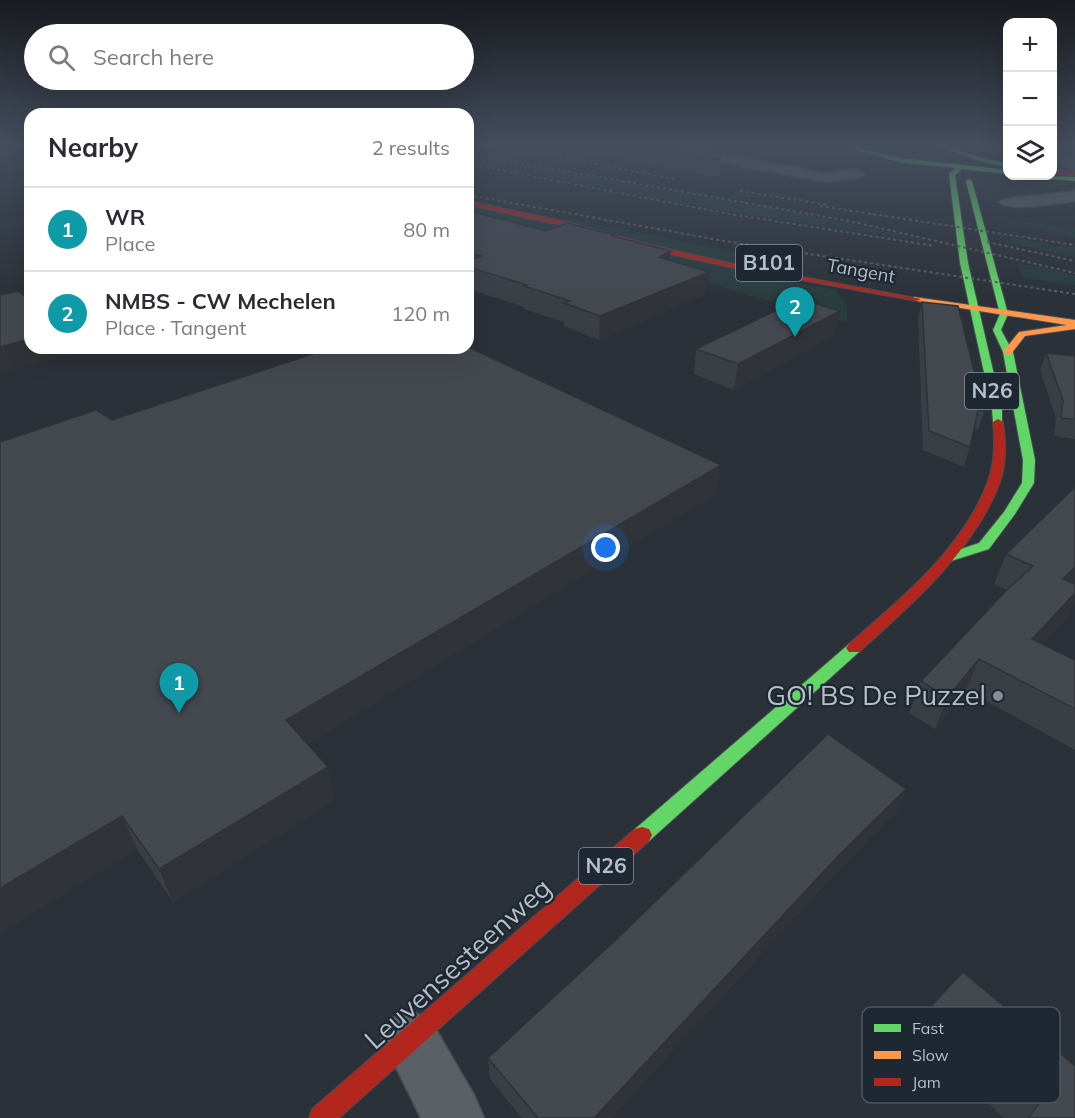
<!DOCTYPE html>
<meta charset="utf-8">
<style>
:root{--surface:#fff;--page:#f2f2f3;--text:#2b2b33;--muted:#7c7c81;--line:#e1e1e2;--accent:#858d96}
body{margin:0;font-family:Mulish,sans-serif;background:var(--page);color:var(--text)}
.controls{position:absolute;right:18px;top:18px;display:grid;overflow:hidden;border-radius:12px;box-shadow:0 6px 24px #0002}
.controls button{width:54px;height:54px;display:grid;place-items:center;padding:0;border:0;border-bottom:2px solid var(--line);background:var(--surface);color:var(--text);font:30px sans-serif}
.you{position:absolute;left:606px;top:548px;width:21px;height:21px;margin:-15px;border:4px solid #fff;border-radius:50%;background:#1a73e8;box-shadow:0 0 0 9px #1a73e833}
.badge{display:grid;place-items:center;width:39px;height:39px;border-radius:50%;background:var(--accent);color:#fff;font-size:20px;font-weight:700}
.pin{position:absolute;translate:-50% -50px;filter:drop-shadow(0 2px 3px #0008)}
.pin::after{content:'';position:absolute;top:32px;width:21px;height:18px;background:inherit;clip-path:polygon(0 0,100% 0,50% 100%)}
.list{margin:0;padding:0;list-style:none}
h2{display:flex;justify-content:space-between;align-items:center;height:78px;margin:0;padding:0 24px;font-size:26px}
h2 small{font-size:20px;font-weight:400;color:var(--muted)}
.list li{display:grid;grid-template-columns:39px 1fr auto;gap:18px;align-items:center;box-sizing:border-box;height:84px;padding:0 24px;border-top:2px solid var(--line)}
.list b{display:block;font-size:22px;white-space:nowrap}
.list p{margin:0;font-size:20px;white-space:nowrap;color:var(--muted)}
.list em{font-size:20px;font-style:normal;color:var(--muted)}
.icon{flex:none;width:33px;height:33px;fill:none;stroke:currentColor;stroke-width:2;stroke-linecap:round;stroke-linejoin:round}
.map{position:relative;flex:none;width:1075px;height:1118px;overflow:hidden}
.search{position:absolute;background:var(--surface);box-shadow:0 6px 24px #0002;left:24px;top:24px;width:450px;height:66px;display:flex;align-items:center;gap:15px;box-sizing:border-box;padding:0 21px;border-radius:33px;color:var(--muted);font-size:22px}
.panel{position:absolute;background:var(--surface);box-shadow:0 6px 24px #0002;left:24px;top:108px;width:450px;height:246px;border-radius:18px}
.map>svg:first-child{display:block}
.green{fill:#293d3e}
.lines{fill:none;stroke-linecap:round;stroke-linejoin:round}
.street-casing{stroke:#484d53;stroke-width:3}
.fast-casing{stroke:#484d53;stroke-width:2}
.slow-casing{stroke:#484d53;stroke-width:2}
.jam-casing{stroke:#484d53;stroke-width:2}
.street{fill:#5b6066;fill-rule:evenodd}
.fast{fill:#63d668;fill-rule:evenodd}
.slow{fill:#ff974d;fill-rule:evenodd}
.jam{fill:#b3261e;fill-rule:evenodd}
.rail{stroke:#5a5e64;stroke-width:2;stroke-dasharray:3 3;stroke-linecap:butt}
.wall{fill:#3a3f45}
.shaded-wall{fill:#303338}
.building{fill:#444950;stroke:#303338;stroke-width:1.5}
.poi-dot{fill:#858d96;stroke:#1e2832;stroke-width:2}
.labels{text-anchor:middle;stroke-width:4.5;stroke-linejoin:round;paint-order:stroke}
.far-street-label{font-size:18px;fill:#b6bec8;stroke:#1e2832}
.shield{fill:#1e2832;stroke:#88919b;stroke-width:1.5}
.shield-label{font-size:21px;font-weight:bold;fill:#b6bec8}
.near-poi-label{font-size:27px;fill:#b6bec8;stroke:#1e2832;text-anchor:end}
.near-street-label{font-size:27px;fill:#b6bec8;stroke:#1e2832}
.key{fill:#1e2832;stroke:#4c555f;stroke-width:1.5}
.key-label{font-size:16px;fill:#b6bec8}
</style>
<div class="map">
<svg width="1075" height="1118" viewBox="0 0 1075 1118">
<rect width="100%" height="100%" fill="#2b3138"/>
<!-- green -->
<g class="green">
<polygon points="848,144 919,144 947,152 946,164 901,158"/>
<polygon points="468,155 770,207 939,243 714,209 468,161"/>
<polygon points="1035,181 1071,184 1041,193 1011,195 1015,199 1000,198 1013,184"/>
<polygon points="468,202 623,229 752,256 736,262 741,273 836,290 847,305 847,322 741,293 659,265 468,226"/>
<polygon points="1005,219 1075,228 1075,238 1008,222"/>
<polygon points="1010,238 1043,242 1051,246 1075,247 1075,257 1011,243"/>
<polygon points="1018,264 1043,267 1075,276 1075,285 1023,278"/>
</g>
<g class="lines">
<!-- street casing -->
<g class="street-casing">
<g id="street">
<path d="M637 144C698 144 760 162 821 173 833 175 856 164 865 174L858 178 826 182 643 148Z"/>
<polygon points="961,144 1008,144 1008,152 967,148"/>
<polygon points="1052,153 1075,160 1075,169 1052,162"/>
<path d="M1075 191V201C1060 203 1009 212 999 202 1005 196 1061 194 1075 191Z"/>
<polygon points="410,1011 430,1019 475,1097 484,1118 421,1118 382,1039 390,1019"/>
</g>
</g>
<!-- fast casing -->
<g class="fast-casing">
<g id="fast">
<polygon points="834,144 843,144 899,158 1008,170 1008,174 962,169 955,175 968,263 1002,409 1002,424 998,425 993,422 992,409 960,263 949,174 956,168 899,162"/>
<polygon points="929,144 937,144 990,160 1008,163 1008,167 987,163"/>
<polygon points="1035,176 1075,177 1075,181 1038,178"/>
<polygon points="969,179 972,181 1008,314 1001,330 1013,352 1035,460 1034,483 1015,514 989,549 948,562 943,561 941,558 943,555 979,543 1004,512 1022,483 1023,460 1003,352 993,330 1000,314 966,181"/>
<polygon points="854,643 859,644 862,648 859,652 649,841 642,843 635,841 632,835 635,829 849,644"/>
</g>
</g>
<!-- slow casing -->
<g class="slow-casing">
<polygon id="slow" points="914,297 1075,320 1075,329 1025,336 1011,354 1008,355 1003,352 1019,332 1067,325 917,301 913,299"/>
</g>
<!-- jam casing -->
<g class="jam-casing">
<g id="jam">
<polygon points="1052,169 1075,172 1075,176 1052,173"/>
<polygon points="468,201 566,222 655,246 734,264 921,299 917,301 734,268 651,250 565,226 468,205"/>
<path d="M998 419 1003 422C1006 442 1007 462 1000 482 975 550 912 604 859 652H849L846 648 849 644C900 599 964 548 988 481 995 462 995 442 993 422Z"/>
<polygon points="642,827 649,829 652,835 649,841 339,1118 309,1118 312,1109 635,829"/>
</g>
</g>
<!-- street -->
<use href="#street" class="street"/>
<!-- fast -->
<use href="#fast" class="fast"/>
<!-- slow -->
<use href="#slow" class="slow"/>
<!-- jam -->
<use href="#jam" class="jam"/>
<!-- rail -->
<g class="rail">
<polyline points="495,144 678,180"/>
<polyline points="468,154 849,221 1075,273"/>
<polyline points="468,164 730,214 935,246"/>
<polyline points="740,191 829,205"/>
<polyline points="468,195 730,242 1075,294"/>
<polyline points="820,206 1075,245"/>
<polyline points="987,242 1075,261"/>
</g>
</g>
<!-- wall -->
<g class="wall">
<polygon points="542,144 836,144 835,150 761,159 722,152 719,178"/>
<polygon points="1053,144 1075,144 1075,158 1053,151"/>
<polygon points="468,211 546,231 615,237 671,251 670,260 707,294 599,340 564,326 564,322 524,309 524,307 468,289"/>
<polygon points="922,302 984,411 978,430 974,429 970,447 964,467 923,450 918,318"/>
<polygon points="835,335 734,390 694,374 696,349"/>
<polygon points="1046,353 1075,356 1075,439 1054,436 1056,418 1040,370"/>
<polygon points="112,420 717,493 308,744 335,800 173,902 137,849 0,933"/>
<polygon points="1006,554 1075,584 1075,600 1067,617 1042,644 1075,660 1075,750 966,690 935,729 909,713 921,681 1007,590 994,584"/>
<polygon points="906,789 897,811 832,877 611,1118 522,1118 490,1079 488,1058"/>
<polygon points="932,1005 1075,1118 1004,1118 915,1036"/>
</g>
<!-- shaded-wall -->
<g class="shaded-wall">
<polygon points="0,144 30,144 0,149"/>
<polygon points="763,144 836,144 835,150 761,159"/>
<polygon points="870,144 886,144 869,146"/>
<polygon points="21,153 26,170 0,174 0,156"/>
<polygon points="671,251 669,272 659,257"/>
<polygon points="709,272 707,294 599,340 600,316"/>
<polygon points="840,311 835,335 734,390 738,364"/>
<polygon points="30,339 30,348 75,348 76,353 0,374 0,347"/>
<polygon points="721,465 717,493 294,753 286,720"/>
<polygon points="1075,567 1075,583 1049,609 1063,579"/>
<polygon points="1075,593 1075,600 1067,617 1018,670 1032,639"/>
<polygon points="979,659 966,690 935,729 947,698"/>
<polygon points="328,767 335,800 173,902 159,869"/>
<polygon points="906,789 897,811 832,877 611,1118 594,1118 839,855"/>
<polygon points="122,816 137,849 0,933 0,888"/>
</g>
<!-- building -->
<g class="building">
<polygon points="0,144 2,144 21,153 0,156"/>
<polygon points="630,144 701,144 722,148 721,160"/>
<polygon points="468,211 546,231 567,223 615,235 612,236 671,251 659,257 709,272 600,316 564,303 570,301 524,286 527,285 468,267 468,261 481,256 468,252"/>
<polygon points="18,291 30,300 30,339 0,347 0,295"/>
<polygon points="798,298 840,311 738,364 696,349 767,315"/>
<polygon points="922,302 958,306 984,411 978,410 970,447 929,431"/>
<polygon points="468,347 721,465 286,720 328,767 159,869 122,816 0,888 0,442 96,410 112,420 331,348 468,348"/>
<polygon points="1046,353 1075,356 1075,419 1061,418 1063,400"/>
<polygon points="1075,487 1075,567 1063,579 1075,584 1075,593 1032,639 1075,660 1075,709 979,659 947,698 921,681 1007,590 1033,566 1006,554"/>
<polygon points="828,734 906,789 839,855 594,1118 538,1118 488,1058 619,937"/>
<polygon points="963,972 1075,1066 1075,1118 1028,1118 1041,1101 932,1005"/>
</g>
<!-- sky -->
<linearGradient id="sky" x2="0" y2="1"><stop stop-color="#181b1f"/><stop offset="0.48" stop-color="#444e5e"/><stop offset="1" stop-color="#444e5e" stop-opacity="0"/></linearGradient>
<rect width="1075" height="301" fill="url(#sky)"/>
<!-- markers -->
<circle class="poi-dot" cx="998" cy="696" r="6"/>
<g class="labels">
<!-- far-street labels -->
<g class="far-street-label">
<text transform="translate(861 271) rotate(10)" y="6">Tangent</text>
</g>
<!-- shield labels -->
<g class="shield">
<rect x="736" y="245" width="66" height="36" rx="4.5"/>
<rect x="965" y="373" width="54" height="36" rx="4.5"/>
<rect x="579" y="848" width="54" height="36" rx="4.5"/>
</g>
<g class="shield-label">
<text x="769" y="270">B101</text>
<text x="992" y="398">N26</text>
<text x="606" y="873">N26</text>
</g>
<!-- near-poi labels -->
<g class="near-poi-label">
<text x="986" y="705">GO! BS De Puzzel</text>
</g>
<!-- near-street labels -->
<g class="near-street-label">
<text transform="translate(458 964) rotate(-42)" y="9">Leuvensesteenweg</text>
</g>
</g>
<!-- legend -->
<rect x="862" y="1007" width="198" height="96" rx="9" class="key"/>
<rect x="874" y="1024" width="27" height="8" fill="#63d668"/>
<rect x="874" y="1051" width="27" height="8" fill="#ff974d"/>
<rect x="874" y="1078" width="27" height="8" fill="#b3261e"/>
<g class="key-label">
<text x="912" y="1034">Fast</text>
<text x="912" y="1061">Slow</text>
<text x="912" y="1088">Jam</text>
</g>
</svg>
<div class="controls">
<button>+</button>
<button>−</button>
<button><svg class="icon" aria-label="layers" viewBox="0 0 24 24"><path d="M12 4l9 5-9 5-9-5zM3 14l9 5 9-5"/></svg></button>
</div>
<div class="you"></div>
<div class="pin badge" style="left:179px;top:713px;background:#0f9aa8">1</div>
<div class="pin badge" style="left:795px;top:337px;background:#0f9aa8">2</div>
<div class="search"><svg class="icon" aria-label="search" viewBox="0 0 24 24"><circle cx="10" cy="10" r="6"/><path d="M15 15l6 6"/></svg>Search here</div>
<section class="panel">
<h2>Nearby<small>2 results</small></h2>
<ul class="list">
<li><span class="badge" style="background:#0f9aa8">1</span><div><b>WR</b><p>Place</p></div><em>80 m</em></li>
<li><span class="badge" style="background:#0f9aa8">2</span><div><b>NMBS - CW Mechelen</b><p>Place · Tangent</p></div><em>120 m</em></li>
</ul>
</section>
</div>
